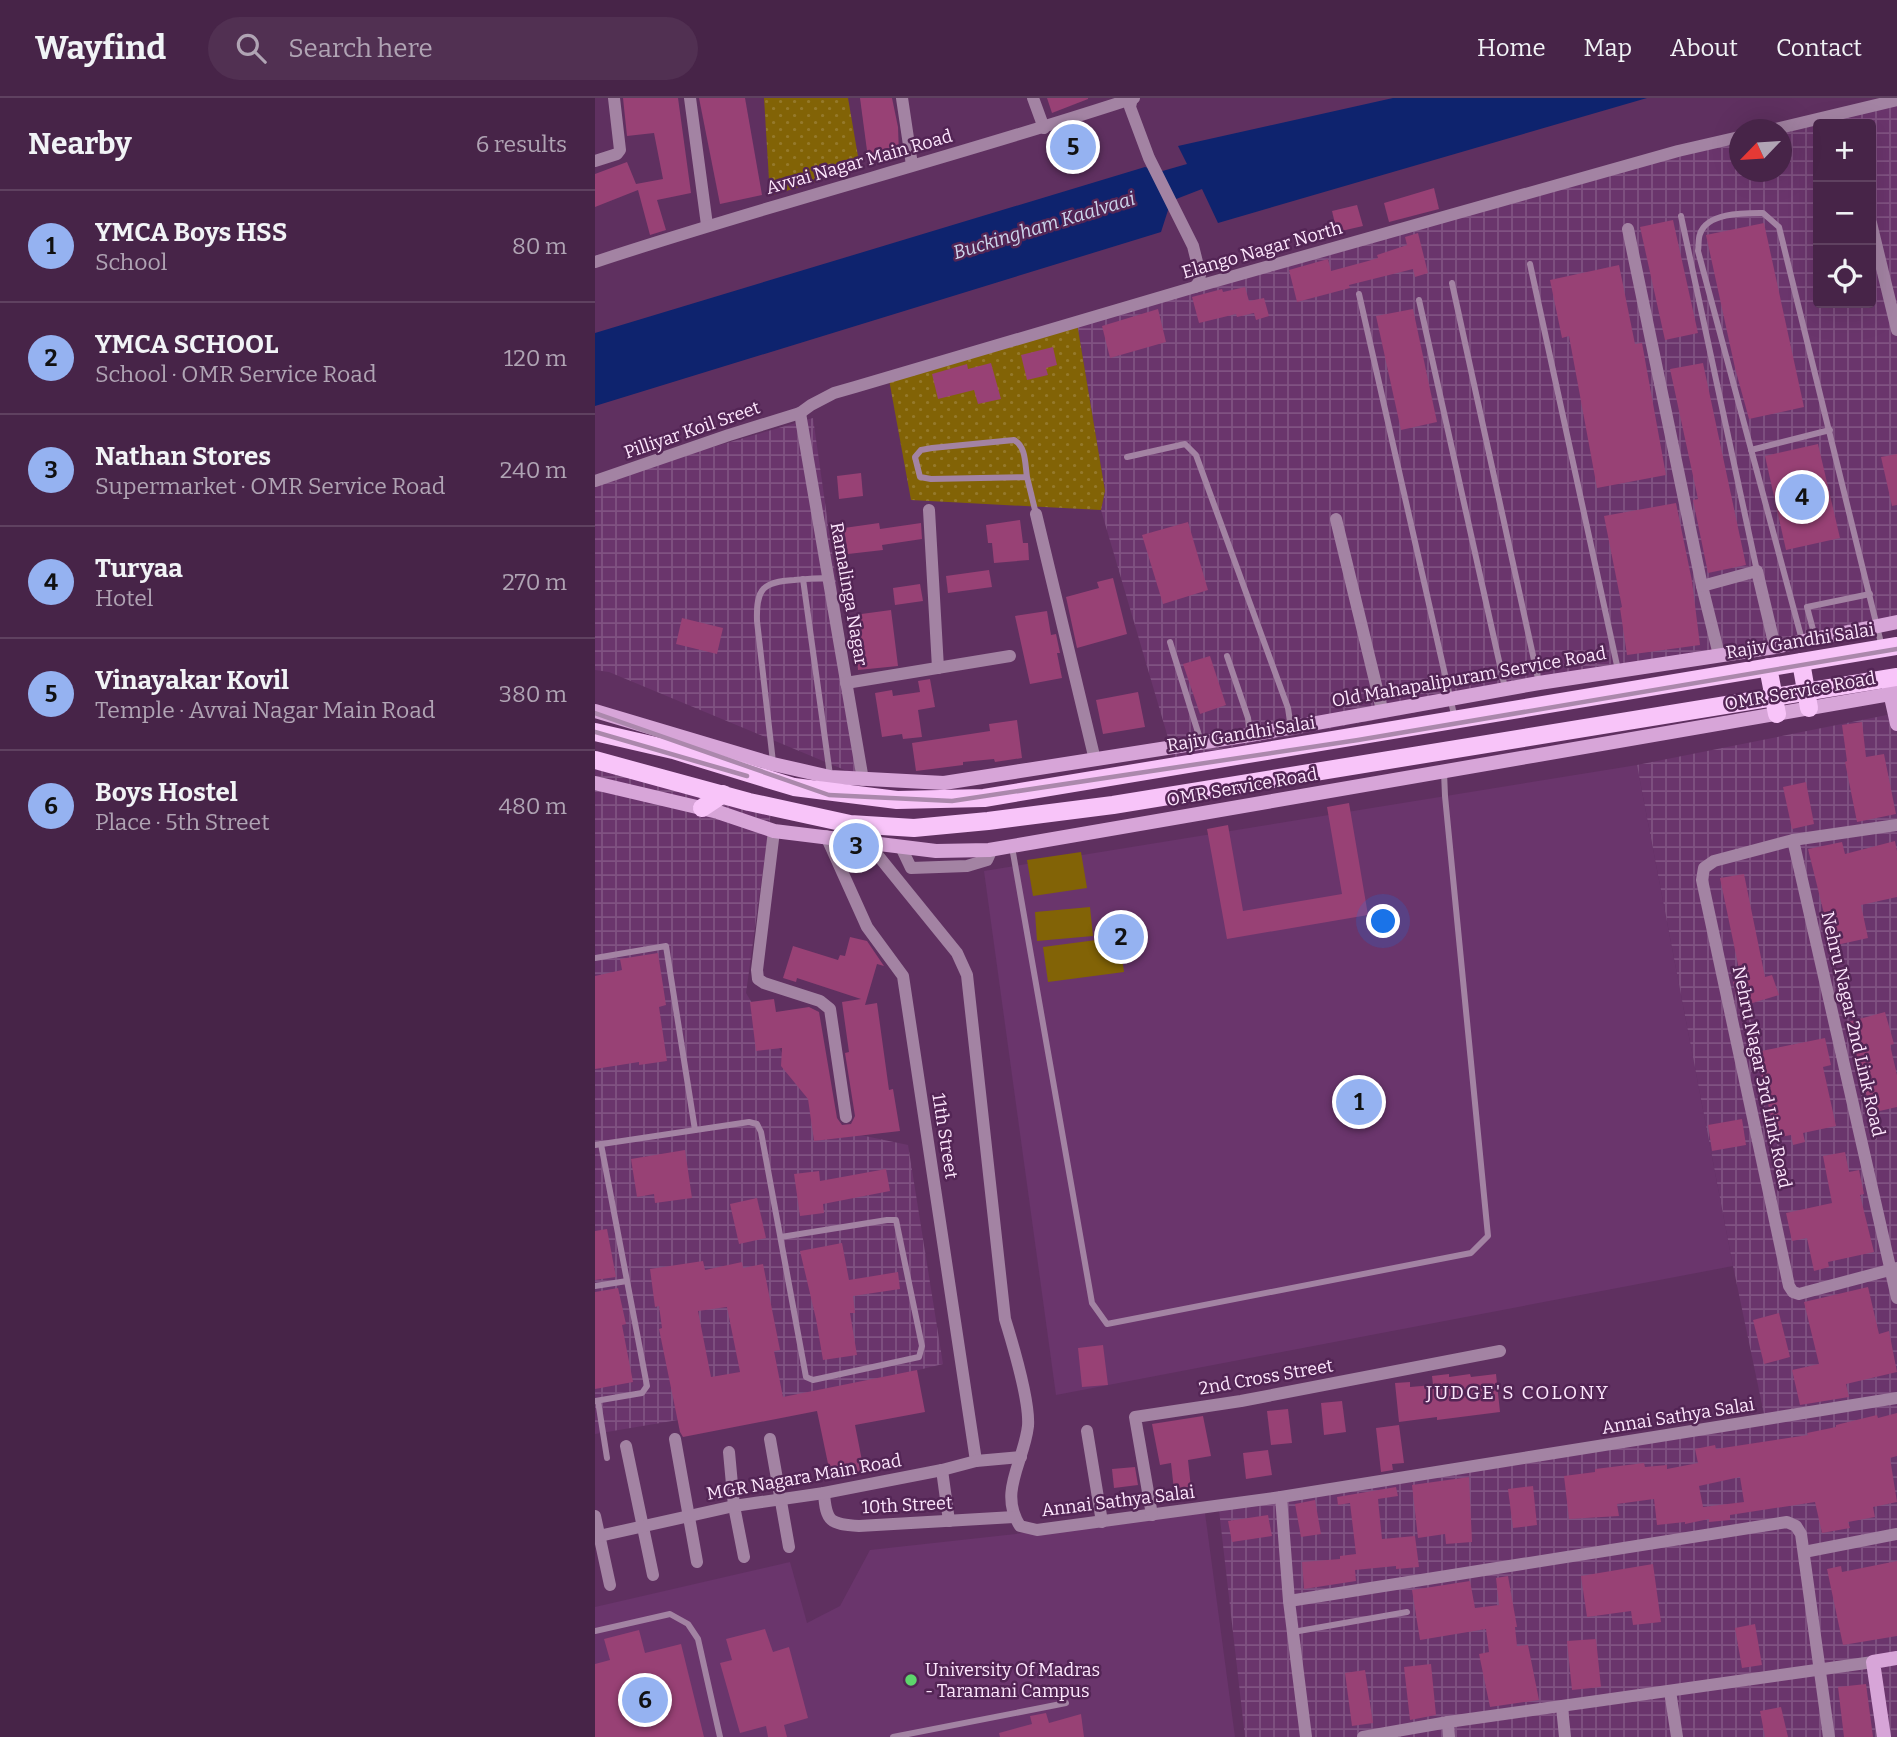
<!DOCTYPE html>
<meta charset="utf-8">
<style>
:root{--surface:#472448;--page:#513052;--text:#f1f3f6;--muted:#b0a4b4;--line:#5f4160;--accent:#95b2f1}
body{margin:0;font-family:Bitter,serif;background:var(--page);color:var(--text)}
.controls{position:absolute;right:21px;top:21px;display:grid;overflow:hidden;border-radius:7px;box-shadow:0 7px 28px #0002}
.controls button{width:63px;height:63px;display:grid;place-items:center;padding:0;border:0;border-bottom:2px solid var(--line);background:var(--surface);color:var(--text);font:35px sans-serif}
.compass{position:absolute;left:1134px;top:21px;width:63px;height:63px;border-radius:50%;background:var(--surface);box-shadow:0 7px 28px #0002;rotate:245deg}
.you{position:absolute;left:789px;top:824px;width:24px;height:24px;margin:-18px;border:5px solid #fff;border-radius:50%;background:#1a73e8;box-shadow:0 0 0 10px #1a73e833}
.badge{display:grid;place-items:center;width:46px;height:46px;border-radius:50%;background:var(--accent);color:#111;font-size:23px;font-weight:700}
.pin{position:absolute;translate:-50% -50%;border:4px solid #fff;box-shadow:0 2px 7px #0006}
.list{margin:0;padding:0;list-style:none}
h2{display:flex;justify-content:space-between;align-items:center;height:91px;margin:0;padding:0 28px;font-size:30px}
h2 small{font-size:23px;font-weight:400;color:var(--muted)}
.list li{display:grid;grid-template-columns:46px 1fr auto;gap:21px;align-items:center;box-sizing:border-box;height:112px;padding:0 28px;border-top:2px solid var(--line)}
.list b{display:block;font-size:26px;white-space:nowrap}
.list p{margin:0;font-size:23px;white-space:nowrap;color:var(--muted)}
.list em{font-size:23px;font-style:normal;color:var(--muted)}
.icon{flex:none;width:38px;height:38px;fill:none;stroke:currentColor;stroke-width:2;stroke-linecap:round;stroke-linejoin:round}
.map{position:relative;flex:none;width:1302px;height:1639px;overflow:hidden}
header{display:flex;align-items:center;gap:42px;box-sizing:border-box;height:98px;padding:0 35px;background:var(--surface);border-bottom:2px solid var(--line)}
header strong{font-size:33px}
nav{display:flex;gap:38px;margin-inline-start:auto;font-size:24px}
.search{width:490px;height:63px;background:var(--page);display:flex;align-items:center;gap:18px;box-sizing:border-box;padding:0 24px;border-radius:38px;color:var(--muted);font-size:26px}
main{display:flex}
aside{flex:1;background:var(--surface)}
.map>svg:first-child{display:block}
.built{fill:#6a356c}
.industrial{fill:url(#industrial-grid);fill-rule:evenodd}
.grass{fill:url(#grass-dots)}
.garden{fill:#826306}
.water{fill:#0e236e}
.building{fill:#984175;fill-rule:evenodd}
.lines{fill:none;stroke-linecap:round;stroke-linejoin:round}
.lane{stroke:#a383a3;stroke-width:6}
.street{stroke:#a383a3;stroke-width:12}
.secondary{stroke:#d7a5d8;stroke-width:14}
.primary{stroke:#f8c4f9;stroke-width:18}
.rail{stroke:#ab88ac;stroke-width:4.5}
.poi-dot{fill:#5dd56c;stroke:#532555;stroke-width:2.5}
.labels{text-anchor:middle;stroke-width:5;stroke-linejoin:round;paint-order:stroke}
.street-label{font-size:18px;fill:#fde6fd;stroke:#532555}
.poi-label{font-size:18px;fill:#fde6fd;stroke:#532555;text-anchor:start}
.water-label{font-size:19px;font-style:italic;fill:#ccd6ec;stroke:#532555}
.neighbourhood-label{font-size:19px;letter-spacing:2px;fill:#fde6fd;stroke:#532555}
</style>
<header>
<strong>Wayfind</strong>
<div class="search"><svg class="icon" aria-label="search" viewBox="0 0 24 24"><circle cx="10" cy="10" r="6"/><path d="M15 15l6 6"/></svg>Search here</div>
<nav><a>Home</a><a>Map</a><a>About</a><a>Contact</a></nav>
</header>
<main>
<aside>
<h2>Nearby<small>6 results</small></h2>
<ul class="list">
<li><span class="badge">1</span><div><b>YMCA Boys HSS</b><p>School</p></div><em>80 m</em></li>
<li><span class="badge">2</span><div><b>YMCA SCHOOL</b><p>School · OMR Service Road</p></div><em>120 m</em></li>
<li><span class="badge">3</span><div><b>Nathan Stores</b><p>Supermarket · OMR Service Road</p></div><em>240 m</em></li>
<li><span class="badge">4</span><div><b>Turyaa</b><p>Hotel</p></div><em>270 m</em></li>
<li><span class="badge">5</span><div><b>Vinayakar Kovil</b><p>Temple · Avvai Nagar Main Road</p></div><em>380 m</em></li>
<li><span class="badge">6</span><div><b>Boys Hostel</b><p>Place · 5th Street</p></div><em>480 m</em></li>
</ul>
</aside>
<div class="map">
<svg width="1302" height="1639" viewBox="0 0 1302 1639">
<defs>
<pattern id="industrial-grid" width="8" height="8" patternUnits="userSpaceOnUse" patternTransform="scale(1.75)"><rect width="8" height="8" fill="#6a356c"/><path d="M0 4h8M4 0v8" fill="none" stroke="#805282"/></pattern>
<pattern id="grass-dots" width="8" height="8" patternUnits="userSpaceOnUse" patternTransform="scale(1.75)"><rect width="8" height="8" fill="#826306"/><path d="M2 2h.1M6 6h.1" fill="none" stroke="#95792b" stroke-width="1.8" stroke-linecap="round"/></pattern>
</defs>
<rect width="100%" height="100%" fill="#5f3060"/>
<!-- built -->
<g class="built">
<polygon points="1042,667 1138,1168 461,1297 389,773"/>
<polygon points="610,1415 640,1639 0,1639 0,1509 195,1464 212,1525 245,1508 275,1452"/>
</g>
<!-- industrial -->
<g class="industrial">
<path d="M1302 1V528L1124 557 579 660 506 412 510 393 481 219 1144 42V74H1186V32ZM1223 26H1276V205H1223Z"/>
<polygon points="218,320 269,680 14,574 0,572 0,383"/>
<polygon points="1302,615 1302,1639 650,1639 624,1412 1169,1316 1138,1168 1042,667"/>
<polygon points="0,662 176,714 151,895 232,1030 313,1047 348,1266 196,1303 0,1336"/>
</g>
<!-- grass -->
<g class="grass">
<polygon points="169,0 253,0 265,70 175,98"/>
<polygon points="481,219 510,393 506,412 316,402 293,276"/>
</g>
<!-- garden -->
<g class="garden">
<polygon points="486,754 492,790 438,798 432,762"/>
<polygon points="495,809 498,838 442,843 440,814"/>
<polygon points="524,839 529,874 453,884 448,849"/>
</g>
<!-- water -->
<polygon class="water" points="798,0 1052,0 623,125 607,91 576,103 566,134 0,308 0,235 550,69 564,74 592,66 583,48"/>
<!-- building -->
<g class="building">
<polygon points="28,0 83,0 96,95 62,102 71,132 55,137 43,92 0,109 0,76 32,64 41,86 68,81 59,35 32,38"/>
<polygon points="104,0 150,0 167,97 125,106"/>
<polygon points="265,0 297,0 303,29 304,56 273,60"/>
<polygon points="452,0 493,0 493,1 457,15"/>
<polygon points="839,90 844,111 794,124 789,105"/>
<polygon points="762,107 768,128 742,134 737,113"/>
<polygon points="1078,122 1103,235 1070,242 1045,129"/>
<polygon points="1169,125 1209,309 1154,321 1140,270 1111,137"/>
<polygon points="823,135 833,175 820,179 818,171 754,187 755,190 702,204 694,172 733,161 736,173 773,163 783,160 782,157 812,147 810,139"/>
<polygon points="1024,167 1040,246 1047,245 1071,377 1002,390 974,238 967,240 955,182"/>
<polygon points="650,189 654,203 669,200 674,218 661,222 659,215 642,219 641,216 604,225 597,199 627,191 628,194"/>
<polygon points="563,211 571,244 515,260 507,228"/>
<polygon points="818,211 842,324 806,332 781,218"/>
<polygon points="458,249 462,267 451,270 453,277 432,282 426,257"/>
<polygon points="396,265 406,301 383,306 379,292 343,301 337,276 372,266 373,271"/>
<polygon points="1108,265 1151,467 1113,475 1098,402 1103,401 1075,271"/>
<polygon points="1223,346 1245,440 1191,452 1170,358"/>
<polygon points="1302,356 1302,407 1297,408 1286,359"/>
<polygon points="266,375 268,398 244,401 242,378"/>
<polygon points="1081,405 1097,483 1105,547 1032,557 1025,510 1027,509 1009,418"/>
<polygon points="425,422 428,445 433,445 434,462 399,465 397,445 393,445 391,427"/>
<polygon points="593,424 613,492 568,506 547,437"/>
<polygon points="284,425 285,431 326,425 327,441 287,447 288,452 253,456 249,430"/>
<polygon points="394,472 397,489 353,495 351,478"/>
<polygon points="518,480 532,536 482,550 471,499 504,490 502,484"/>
<polygon points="325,486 328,503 300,507 298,490"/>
<polygon points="296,512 303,568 263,572 259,517"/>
<polygon points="452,513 456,537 461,536 465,555 462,555 467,580 435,586 420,518"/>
<polygon points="87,520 128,530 122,556 81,546"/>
<polygon points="615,558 631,607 605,616 588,566"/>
<polygon points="335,581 340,609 323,612 327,639 308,641 307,636 287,639 280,595 297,592 298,598 325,594 323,583"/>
<polygon points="543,594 550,629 508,636 501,602"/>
<polygon points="422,622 427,660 400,664 399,661 368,664 368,667 321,673 317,645 395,633 394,626"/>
<polygon points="1267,624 1271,659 1289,656 1301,716 1262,724 1250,664 1252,663 1247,627"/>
<polygon points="1211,684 1219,726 1197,731 1188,689"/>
<polygon points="754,705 773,817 632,841 612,731 633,727 648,813 747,796 732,709"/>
<polygon points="1300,743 1302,753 1302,799 1266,807 1273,840 1237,848 1213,751 1247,744 1250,756"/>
<polygon points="1149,776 1170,879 1177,877 1184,897 1144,909 1138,884 1146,881 1125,780"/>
<polygon points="255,839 272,843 289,868 282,866 270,907 282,905 294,992 298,991 305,1033 219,1043 213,1001 186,968 187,950 161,953 155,904 179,901 181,914 214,909 224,914 242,1020 247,1027 256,1026 260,1018 250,955 254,954 247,904 266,901 202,880 201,884 188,880 198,848 243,862 245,857 250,858"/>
<polygon points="63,855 71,907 64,909 72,963 44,967 44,964 0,971 0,878 27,872 25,861"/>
<polygon points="1290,914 1299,946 1295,947 1302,977 1302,1009 1276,1015 1253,924"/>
<polygon points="1230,940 1236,967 1228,969 1241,1028 1208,1035 1210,1044 1198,1047 1196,1037 1181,1040 1161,954"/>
<polygon points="1147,1021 1151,1047 1117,1053 1113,1027"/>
<polygon points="90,1052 97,1100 60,1105 59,1096 42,1099 36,1061"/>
<polygon points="1250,1054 1254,1074 1264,1072 1269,1096 1265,1097 1279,1154 1233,1164 1234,1169 1219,1173 1212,1140 1197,1143 1191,1115 1237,1105 1228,1058"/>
<polygon points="291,1071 295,1093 228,1106 229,1115 205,1118 199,1076 224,1073 225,1083"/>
<polygon points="162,1100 171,1140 144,1146 135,1106"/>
<polygon points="12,1131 21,1179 0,1182 0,1133"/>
<polygon points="247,1145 254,1182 303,1174 305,1191 258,1198 260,1215 255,1215 262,1257 228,1262 221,1221 205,1153"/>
<path d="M108 1163 110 1172 147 1164 148 1170 168 1166 185 1252 179 1253 188 1299 322 1272 330 1314 260 1327 269 1373 236 1380 222 1313 88 1339 85 1334 64 1231 67 1230 64 1208 60 1209 55 1171ZM132 1209 145 1274 116 1279 103 1213Z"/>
<polygon points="1273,1189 1284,1236 1294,1233 1302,1274 1251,1286 1254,1299 1205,1307 1197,1272 1224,1266 1209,1204"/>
<polygon points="23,1190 31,1226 27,1227 38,1284 0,1291 0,1194"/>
<polygon points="1184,1215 1195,1259 1169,1266 1158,1222"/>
<polygon points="508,1247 513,1287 487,1289 483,1250"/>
<polygon points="854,1276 854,1279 875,1276 876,1279 901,1276 905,1314 842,1322 842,1319 804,1324 800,1285 815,1284 815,1289 838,1287 837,1278"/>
<polygon points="747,1303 751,1334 729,1337 726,1305"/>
<polygon points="693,1311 697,1345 676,1347 672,1313"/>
<path d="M1302 1315V1358L1295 1360 1302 1404 1278 1409 1280 1419 1253 1424 1255 1430 1227 1435 1220 1404 1135 1417V1422L1114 1424V1421L1090 1426V1424L1062 1427 1059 1401 1022 1406 1024 1418 974 1421 969 1378 1000 1374V1371L1049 1365 1050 1369 1072 1367V1371L1103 1365 1100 1351 1120 1347 1121 1351 1213 1337 1212 1335 1241 1329V1327L1282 1317 1283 1320ZM1145 1379 1149 1404 1108 1409 1104 1388Z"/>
<polygon points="608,1318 616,1358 593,1362 597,1399 580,1401 576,1365 565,1367 557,1326"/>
<polygon points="804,1327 809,1365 797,1366 798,1372 786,1374 781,1330"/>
<polygon points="673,1352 677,1377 651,1381 648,1355"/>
<polygon points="540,1369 543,1387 519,1390 517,1371"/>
<polygon points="874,1379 877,1444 851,1446 850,1436 823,1440 817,1387"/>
<polygon points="938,1388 942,1427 918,1430 913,1391"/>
<polygon points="801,1389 803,1398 783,1401 787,1441 820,1438 824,1469 801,1471 801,1468 760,1472 761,1483 709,1491 707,1464 745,1461 745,1458 761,1456 755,1405 743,1407 742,1399"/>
<polygon points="720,1402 726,1436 706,1439 700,1406"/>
<polygon points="673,1417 677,1438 637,1444 633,1423"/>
<polygon points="1302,1463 1302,1538 1248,1547 1232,1471 1246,1468 1247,1474"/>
<polygon points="1058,1466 1066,1524 1038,1527 1036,1513 992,1519 986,1478"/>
<polygon points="913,1478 922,1529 920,1529 922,1548 933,1547 944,1602 895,1609 884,1556 894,1554 891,1531 825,1542 817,1492 875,1483 880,1510 904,1507 901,1480"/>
<polygon points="1160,1526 1167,1567 1147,1570 1140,1530"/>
<polygon points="170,1531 178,1554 194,1549 213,1620 189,1627 192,1639 173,1639 171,1628 145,1635 125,1565 137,1562 131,1541"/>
<polygon points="44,1532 50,1555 86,1546 109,1639 0,1639 0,1566 15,1562 9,1541"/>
<polygon points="1001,1541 1006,1589 977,1592 972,1543"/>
<polygon points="836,1566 841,1617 815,1622 809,1569"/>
<polygon points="770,1572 778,1625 757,1628 750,1575"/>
<polygon points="1271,1586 1278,1639 1249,1639 1243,1589"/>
<polygon points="1186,1609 1193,1639 1170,1639 1165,1613"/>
<polygon points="451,1615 454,1625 486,1616 489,1639 405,1639 404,1635 437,1626 435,1618"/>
</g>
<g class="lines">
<!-- lane -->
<g class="lane">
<polyline points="1086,118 1162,473"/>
<polyline points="935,166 1023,572"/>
<polyline points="857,185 944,585"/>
<polyline points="764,196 860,621"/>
<polyline points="824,202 910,590"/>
<polyline points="1156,352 1235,332"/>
<polyline points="532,359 590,346 601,357 693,610 696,630"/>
<path d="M432 379C430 366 431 348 419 342L337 350 326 352 320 359 325 379 336 381 432 379 441 416"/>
<polyline points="208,481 235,677"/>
<polyline points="1220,539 1212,509 1275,496"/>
<path d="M1207 542 1103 153C1104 147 1103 141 1105 136 1112 114 1150 115 1168 115L1184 129 1287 549"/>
<polyline points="575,544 606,644"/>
<polyline points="632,558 653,620 655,635"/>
<path d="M178 664 162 523C161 490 168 484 199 482 210 481 222 480 233 480"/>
<polyline points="417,749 497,1205 512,1226 876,1155 893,1138 850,698 849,674"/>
<polyline points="0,860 71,848 100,1032"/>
<polyline points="0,1047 154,1024 162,1026 166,1034 211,1279 218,1282 324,1259 327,1248 301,1122 292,1122 186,1139"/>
<polyline points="0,1188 32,1183"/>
<polyline points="0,1303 47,1295 52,1288 6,1046"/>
<polyline points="3,1303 12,1360"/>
<polyline points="0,1533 75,1516 93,1526 103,1541 125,1639"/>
<polyline points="698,1534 812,1514"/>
<polyline points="298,1639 471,1605"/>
</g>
<!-- street -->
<g class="street">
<polyline points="95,0 112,127"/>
<polyline points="307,0 317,67"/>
<polyline points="438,0 449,30"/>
<polyline points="537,0 535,9 554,60 598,148 605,176 604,184 600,189"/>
<polyline points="1176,32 1302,2"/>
<polyline points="0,63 22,56 25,52 19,0"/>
<polyline points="1276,125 1302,232"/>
<polyline points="1033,131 1107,488 1124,557"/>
<path d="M0 164C178 105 360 59 539 0"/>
<polyline points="205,315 268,682"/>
<polyline points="0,383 134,337 205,315 216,307 239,295 260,289 600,189 1083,53 1144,39"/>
<polyline points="334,412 343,570"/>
<polyline points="441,416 500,662"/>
<polyline points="741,421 787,612"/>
<polyline points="1107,488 1162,473 1180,549"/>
<polyline points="251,585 415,558"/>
<polyline points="1302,727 1198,742 1119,763 1109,770 1107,782 1194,1188 1198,1194 1204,1196 1302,1170"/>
<polyline points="179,733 162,872 163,881 169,885 225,903 235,911 251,1019"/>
<polyline points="231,738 272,829 308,878 381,1363"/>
<polyline points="1198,742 1302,1200"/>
<path d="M272 744 362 855 372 877 410 1221C418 1247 435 1303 433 1328 429 1364 403 1394 425 1428L442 1432 686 1399 1302 1300"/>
<polyline points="306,749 316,770 372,768 392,762 397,751"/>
<polyline points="492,1333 507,1424"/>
<polyline points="80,1341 102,1464"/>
<polyline points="175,1341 194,1449"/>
<polyline points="31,1348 58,1477"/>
<polyline points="134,1354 139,1408 149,1459"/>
<polyline points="347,1372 354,1423"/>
<path d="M229 1395C231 1424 235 1426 264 1428L419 1419"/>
<polyline points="686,1399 694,1503 711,1639"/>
<polyline points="557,1417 540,1319 646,1303 905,1253"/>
<polyline points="0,1418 15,1487"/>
<polyline points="0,1439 139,1408 229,1395 347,1372 381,1363 426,1359"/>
<polyline points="1209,1454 1302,1436"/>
<polyline points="694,1503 1192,1424 1201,1428 1206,1436 1234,1639"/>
<polyline points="1075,1593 1082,1639"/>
<polyline points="967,1609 970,1639"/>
<polyline points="853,1624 854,1639"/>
<polyline points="768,1639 853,1624 1278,1564"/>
</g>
<!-- secondary -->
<g class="secondary">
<polyline points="1294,590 1302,626"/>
<polyline points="0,613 178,666 235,679 349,685 655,637 944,585 1180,549 1302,524"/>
<polyline points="0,685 123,714 179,733 341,753 394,752 1302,595"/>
<polyline points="1289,1639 1278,1564 1302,1560"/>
</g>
<!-- primary -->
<g class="primary">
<polyline points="1206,564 1214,610"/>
<polyline points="1173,569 1182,616"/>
<polyline points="0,634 78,652 199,689 302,702 389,700 1302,548"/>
<polyline points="0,662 154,704 255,726 319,730 393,723 518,707 1302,579"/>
<polyline points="107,710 128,696"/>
</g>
<!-- rail -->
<g class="rail">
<polyline points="0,615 234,697 357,703 763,642 1302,551"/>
<polyline points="0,634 152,678"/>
</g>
</g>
<!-- markers -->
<circle class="poi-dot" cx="316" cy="1582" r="7"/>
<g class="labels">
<!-- street labels -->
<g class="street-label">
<text transform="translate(264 64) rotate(-16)" y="6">Avvai Nagar Main Road</text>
<text transform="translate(667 152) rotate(-16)" y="6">Elango Nagar North</text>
<text transform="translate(97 332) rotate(-19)" y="6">Pilliyar Koil Sreet</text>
<text transform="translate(254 496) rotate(80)" y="6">Ramalinga Nagar</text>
<text transform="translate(1205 543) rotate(-9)" y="6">Rajiv Gandhi Salai</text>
<text transform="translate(874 579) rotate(-10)" y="6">Old Mahapalipuram Service Road</text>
<text transform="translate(1205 593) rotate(-10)" y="6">OMR Service Road</text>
<text transform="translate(646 636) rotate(-9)" y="6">Rajiv Gandhi Salai</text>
<text transform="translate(647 689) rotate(-10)" y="6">OMR Service Road</text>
<text transform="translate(1258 926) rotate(77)" y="6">Nehru Nagar 2nd Link Road</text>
<text transform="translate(1167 979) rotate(78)" y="6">Nehru Nagar 3rd Link Road</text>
<text transform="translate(350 1038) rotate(81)" y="6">11th Street</text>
<text transform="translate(671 1279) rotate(-10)" y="6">2nd Cross Street</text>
<text transform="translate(1083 1318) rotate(-9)" y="6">Annai Sathya Salai</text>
<text transform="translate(209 1379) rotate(-10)" y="6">MGR Nagara Main Road</text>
<text transform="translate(523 1403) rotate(-7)" y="6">Annai Sathya Salai</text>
<text transform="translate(312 1407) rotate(-3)" y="6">10th Street</text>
</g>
<!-- poi labels -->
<g class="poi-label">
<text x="330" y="1578">University Of Madras<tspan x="330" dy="21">- Taramani Campus</tspan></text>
</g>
<!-- water labels -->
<g class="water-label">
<text transform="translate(449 127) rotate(-17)" y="7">Buckingham Kaalvaai</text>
</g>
<!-- neighbourhood labels -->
<g class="neighbourhood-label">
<text x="923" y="1301">JUDGE'S COLONY</text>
</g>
</g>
</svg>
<div class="controls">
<button>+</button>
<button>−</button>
<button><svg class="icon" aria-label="locate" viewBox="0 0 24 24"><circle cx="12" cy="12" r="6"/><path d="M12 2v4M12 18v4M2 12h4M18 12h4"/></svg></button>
</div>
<svg class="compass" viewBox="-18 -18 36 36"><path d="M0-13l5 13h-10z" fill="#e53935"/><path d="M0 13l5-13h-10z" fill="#b0a4b4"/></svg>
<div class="you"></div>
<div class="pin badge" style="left:764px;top:1004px">1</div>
<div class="pin badge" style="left:526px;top:839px">2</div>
<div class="pin badge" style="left:261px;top:748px">3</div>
<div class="pin badge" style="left:1207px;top:399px">4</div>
<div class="pin badge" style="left:478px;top:49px">5</div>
<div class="pin badge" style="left:50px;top:1602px">6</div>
</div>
</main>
